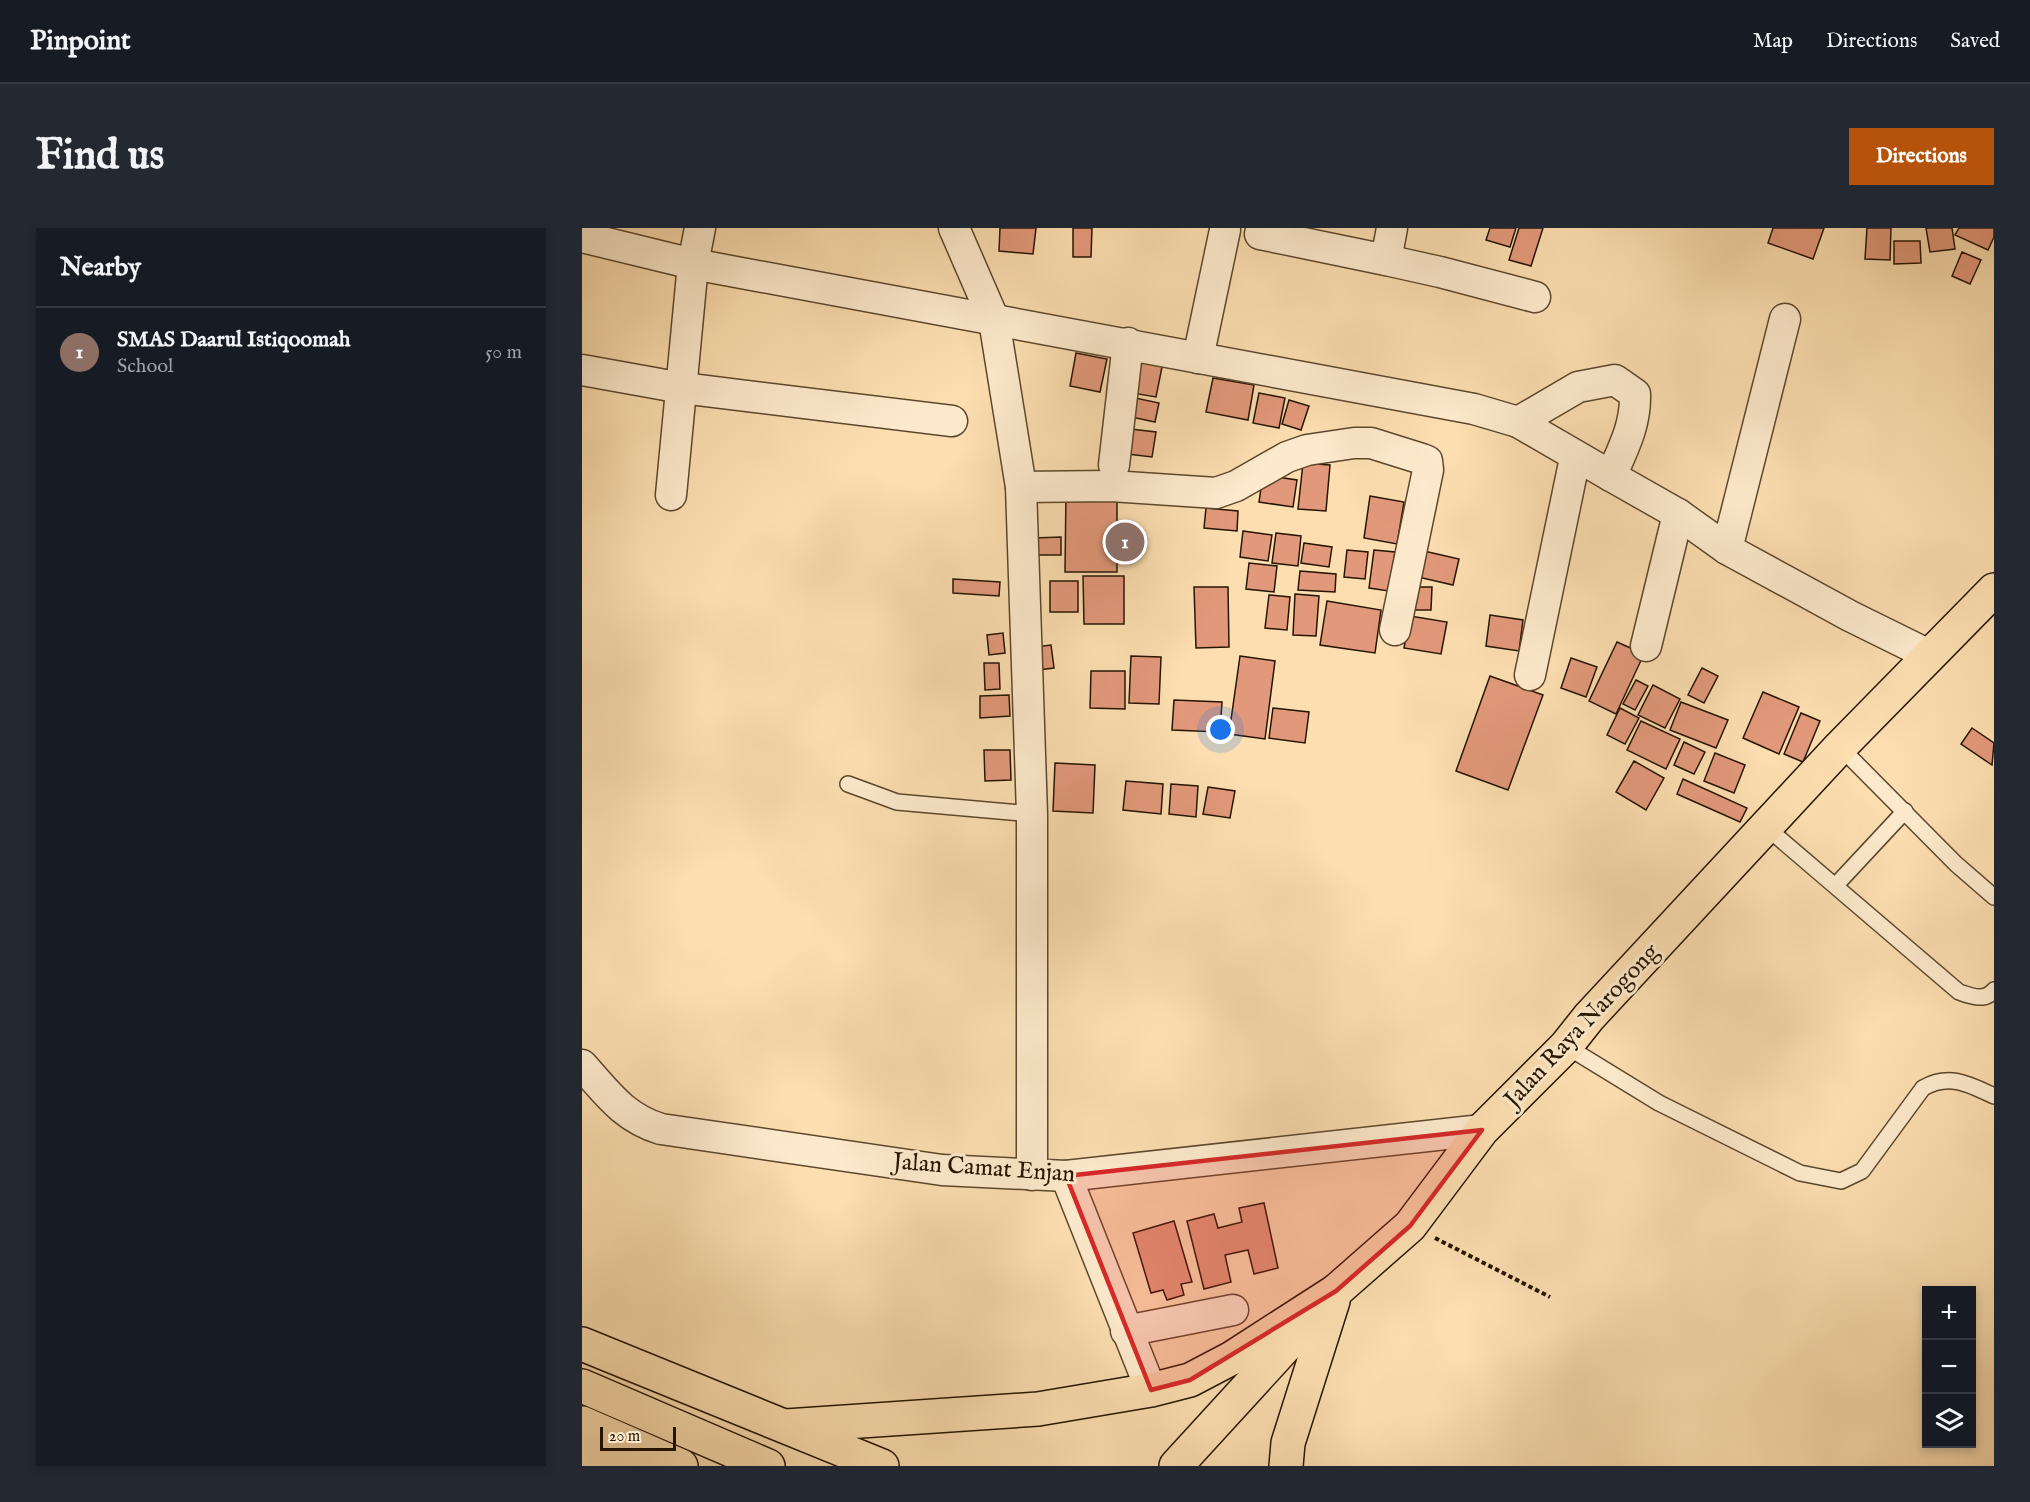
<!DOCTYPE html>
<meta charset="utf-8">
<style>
:root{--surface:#171b24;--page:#242831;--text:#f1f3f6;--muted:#9ea1a6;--line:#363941;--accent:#b45309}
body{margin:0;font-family:"IM FELL English",serif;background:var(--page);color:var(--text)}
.controls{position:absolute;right:18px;bottom:18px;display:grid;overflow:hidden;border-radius:0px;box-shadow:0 3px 9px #0003}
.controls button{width:54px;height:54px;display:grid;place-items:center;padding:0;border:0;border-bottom:2px solid var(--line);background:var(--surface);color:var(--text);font:30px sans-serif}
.scale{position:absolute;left:18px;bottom:15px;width:76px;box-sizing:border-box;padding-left:6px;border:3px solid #261500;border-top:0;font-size:16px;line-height:21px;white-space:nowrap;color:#261500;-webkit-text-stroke:4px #fdeacc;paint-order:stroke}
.you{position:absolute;left:639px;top:502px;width:21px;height:21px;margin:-15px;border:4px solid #fff;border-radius:50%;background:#1a73e8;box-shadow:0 0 0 9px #1a73e833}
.badge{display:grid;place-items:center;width:39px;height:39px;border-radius:50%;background:var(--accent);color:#fff;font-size:20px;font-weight:700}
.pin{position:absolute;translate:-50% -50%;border:3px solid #fff;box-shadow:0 2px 6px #0006}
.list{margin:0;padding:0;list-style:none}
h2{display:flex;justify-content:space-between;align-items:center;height:78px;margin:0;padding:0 24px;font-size:26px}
h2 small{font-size:20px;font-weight:400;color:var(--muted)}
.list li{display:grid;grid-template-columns:39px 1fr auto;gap:18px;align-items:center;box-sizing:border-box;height:90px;padding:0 24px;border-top:2px solid var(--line)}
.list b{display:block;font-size:22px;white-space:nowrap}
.list p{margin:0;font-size:20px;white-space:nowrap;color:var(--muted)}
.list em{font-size:20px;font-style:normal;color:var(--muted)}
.icon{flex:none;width:33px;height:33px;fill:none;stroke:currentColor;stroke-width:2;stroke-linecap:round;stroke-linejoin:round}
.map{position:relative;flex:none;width:1412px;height:1238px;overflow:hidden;border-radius:0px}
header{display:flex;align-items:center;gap:36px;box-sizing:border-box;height:84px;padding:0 30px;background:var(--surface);border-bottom:2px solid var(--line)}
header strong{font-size:28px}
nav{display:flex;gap:33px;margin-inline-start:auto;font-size:21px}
.intro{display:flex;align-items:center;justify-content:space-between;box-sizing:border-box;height:144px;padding:0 36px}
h1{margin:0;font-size:42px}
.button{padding:15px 27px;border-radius:0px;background:var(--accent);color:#fff;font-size:21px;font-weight:700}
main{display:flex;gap:36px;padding:0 36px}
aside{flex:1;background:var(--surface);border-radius:0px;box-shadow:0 3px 9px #0003}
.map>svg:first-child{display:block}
.building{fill:#e2997b;stroke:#261500;stroke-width:1.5}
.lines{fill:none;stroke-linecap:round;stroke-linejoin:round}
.lane-casing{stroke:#5c472c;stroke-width:18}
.street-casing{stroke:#5c472c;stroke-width:33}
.primary-casing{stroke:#261500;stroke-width:36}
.highway-casing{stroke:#261500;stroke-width:36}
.path{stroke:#261500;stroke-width:4;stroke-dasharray:4.5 3;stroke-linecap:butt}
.lane{stroke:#fdeacc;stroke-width:15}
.street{stroke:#fdeacc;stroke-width:30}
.primary{stroke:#fcdeb1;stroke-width:33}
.highway{stroke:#fcdeb1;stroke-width:33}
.marked{fill:#d62828;fill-opacity:0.2;stroke:#d62828;stroke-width:4.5;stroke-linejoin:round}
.labels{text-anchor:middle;stroke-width:6;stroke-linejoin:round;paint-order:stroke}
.street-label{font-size:24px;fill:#261500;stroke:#fdeacc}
</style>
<header>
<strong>Pinpoint</strong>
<nav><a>Map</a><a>Directions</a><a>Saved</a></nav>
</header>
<div class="intro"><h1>Find us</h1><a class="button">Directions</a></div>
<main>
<aside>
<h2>Nearby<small></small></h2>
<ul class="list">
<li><span class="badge" style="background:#8d6e63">1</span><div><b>SMAS Daarul Istiqoomah</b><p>School</p></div><em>50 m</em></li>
</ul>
</aside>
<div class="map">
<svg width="1412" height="1238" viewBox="0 0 1412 1238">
<rect width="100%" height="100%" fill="#fcdeb1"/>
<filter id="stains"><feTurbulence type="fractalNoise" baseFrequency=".00333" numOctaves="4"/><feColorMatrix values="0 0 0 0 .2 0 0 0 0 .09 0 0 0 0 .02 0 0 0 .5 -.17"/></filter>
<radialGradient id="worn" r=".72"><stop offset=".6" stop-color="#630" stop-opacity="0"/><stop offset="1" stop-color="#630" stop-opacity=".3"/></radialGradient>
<!-- building -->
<g class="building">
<polygon points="418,0 454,0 451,26 417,23"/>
<polygon points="491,0 510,0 509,29 491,29"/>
<polygon points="908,0 934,0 928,19 904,12"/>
<polygon points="937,0 961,0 949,38 927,32"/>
<polygon points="1191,0 1242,0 1231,31 1186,15"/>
<polygon points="1285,0 1309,0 1308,32 1283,31"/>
<polygon points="1344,0 1370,0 1373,21 1348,24"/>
<polygon points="1377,0 1412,0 1412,9 1406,22 1373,7"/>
<polygon points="1312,13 1338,13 1339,35 1312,36"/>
<polygon points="1380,24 1399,32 1388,56 1370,48"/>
<polygon points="494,125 525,131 518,164 488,158"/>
<polygon points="556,130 581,134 574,169 550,165"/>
<polygon points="631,150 672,157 666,192 624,184"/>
<polygon points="677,165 703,170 697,200 671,195"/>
<polygon points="544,168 577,175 573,194 540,187"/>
<polygon points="707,172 727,178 719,202 700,196"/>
<polygon points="540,200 574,204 570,229 537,225"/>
<polygon points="721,235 748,237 744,283 716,281"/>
<polygon points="681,247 715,252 711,279 677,274"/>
<polygon points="484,262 535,262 535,344 483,344"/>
<polygon points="788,268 822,274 815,316 782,310"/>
<polygon points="624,280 656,283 655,303 622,300"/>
<polygon points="661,303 690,307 686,333 658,329"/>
<polygon points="694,305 719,308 716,338 690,335"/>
<polygon points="479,309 479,327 452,327 451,310"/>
<polygon points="722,315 750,319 747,339 719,335"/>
<polygon points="765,322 786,324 783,351 762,349"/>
<polygon points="792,322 813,324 807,363 787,360"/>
<polygon points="842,323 877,331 871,357 836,349"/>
<polygon points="667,335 695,338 692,364 664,361"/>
<polygon points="718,343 754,346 753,364 716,362"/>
<polygon points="501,348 542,348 542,396 502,396"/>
<polygon points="371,351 418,354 417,368 371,365"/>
<rect x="468" y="353" width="28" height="31"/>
<polygon points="612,359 646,359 647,419 614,420"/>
<polygon points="832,359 850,359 849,382 832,382"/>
<polygon points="713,366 737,368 734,408 711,407"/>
<polygon points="687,367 708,369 705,402 683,400"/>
<polygon points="745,373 799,382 793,425 738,417"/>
<polygon points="908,387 941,392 937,423 904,418"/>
<polygon points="828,388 865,394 859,426 822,420"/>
<polygon points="421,405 423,425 407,427 405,407"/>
<polygon points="1035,414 1062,426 1034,486 1007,473"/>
<polygon points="469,417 472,440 448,443 445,420"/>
<polygon points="549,428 579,429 577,476 547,475"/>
<polygon points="658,428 693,433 683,511 647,506"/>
<polygon points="989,430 1015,439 1004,469 979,460"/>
<polygon points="402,435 417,435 418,461 403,462"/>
<polygon points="1120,440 1136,448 1122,475 1106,467"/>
<polygon points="509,443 543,443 543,481 508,480"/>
<polygon points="908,448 961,467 926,562 874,543"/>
<polygon points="1054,452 1066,458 1053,482 1041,476"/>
<polygon points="1071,457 1098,471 1083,500 1056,487"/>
<polygon points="1181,464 1217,479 1197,526 1161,510"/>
<polygon points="427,467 428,488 398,490 398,468"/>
<polygon points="592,472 640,474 638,504 590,502"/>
<polygon points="1099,474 1146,492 1134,520 1088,502"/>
<polygon points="691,480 727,484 723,515 687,510"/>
<polygon points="1038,480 1057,490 1043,516 1025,507"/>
<polygon points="1219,485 1238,493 1221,534 1202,526"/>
<polygon points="1059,493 1098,511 1084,541 1045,522"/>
<polygon points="1390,500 1412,515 1410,537 1379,516"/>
<polygon points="1102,514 1123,524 1112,546 1092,537"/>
<polygon points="402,522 428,522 429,552 403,553"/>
<polygon points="1133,525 1163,537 1152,565 1122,553"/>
<polygon points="1052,533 1082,550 1064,582 1034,564"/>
<polygon points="473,535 513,537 511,585 471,583"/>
<polygon points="1101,551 1165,580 1158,594 1095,566"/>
<polygon points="544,553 581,556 579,586 541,582"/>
<polygon points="589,556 616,558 614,589 587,586"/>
<polygon points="626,559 653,563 648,590 621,586"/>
<polygon points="682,975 696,1040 672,1046 666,1022 643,1027 649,1054 622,1061 605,993 632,986 636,1000 660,994 657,980"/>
<polygon points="592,993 610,1054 599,1056 602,1067 585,1072 581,1062 569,1065 551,1005"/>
</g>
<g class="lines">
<!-- lane casing -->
<g class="lane-casing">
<g id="lane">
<polyline points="1258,519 1374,636 1412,669"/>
<polyline points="266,556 315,574 450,586"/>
<path d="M1184 599 1377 764C1389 768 1403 774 1412 762"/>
<polyline points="1254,657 1323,583"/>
<path d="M984 818 1077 875 1218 945 1259 953 1280 943 1341 860C1367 845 1387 856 1412 868"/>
</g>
</g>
<!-- street casing -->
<g class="street-casing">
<g id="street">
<polyline points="372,0 412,92 439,259 450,586 450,947"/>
<polyline points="810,0 804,32 858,44 953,69"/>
<polyline points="678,6 804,32"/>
<polyline points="0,9 111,36 892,181 936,194 1029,248"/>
<polyline points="616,130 643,2"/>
<polyline points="0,142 100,160 370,193"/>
<path d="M936 194 996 159 1033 152 1053 166C1054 197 1041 221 1029 248L1096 286 1145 321 1268 388 1347 427"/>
<polyline points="532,237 546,115"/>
<polyline points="439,259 529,258 634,265 654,258 705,229 725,222 772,215 789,215 840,231 845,233 846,242 813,402"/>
<polyline points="89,267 111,36 118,0"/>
<polyline points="1145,321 1203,91"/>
<polyline points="1064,418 1096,286"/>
<polyline points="948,447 993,230"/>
<path d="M0 837C25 865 42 890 79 901L360 942 484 948 900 902"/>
<polyline points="484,948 569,1162"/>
<polyline points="544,1103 651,1082"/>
</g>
</g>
<!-- primary casing -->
<g class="primary-casing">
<g id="primary">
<polyline points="594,1238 754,1063 828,998 900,902 984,818 1007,789 1258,519 1412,362"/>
<polyline points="704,1238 706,1215 751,1073"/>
</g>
</g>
<!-- highway casing -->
<g class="highway-casing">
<g id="highway">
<polyline points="0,1116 300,1238"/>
<polyline points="0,1158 186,1238"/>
<polyline points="0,1195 99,1238"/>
<polyline points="204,1198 456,1181 569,1162 608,1152 650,1130 754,1063"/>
<polyline points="0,1221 43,1238"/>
</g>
</g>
<!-- path -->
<polyline class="path" points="853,1010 968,1069"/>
<!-- lane -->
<use href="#lane" class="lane"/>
<!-- street -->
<use href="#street" class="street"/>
<!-- primary -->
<use href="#primary" class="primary"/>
<!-- highway -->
<use href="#highway" class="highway"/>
</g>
<!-- marked area -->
<path class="marked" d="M900 902 828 998 754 1063 608 1152 569 1162 484 948Z"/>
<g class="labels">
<!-- street labels -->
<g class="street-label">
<text transform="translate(999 797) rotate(-47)" y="8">Jalan Raya Narogong</text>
<text transform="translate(402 939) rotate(4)" y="8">Jalan Camat Enjan</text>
</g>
</g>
<rect width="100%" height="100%" filter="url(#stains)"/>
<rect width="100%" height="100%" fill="url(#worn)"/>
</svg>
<div class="controls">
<button>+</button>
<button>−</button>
<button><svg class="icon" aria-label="layers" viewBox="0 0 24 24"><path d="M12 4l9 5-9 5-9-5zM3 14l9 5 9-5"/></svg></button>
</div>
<div class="scale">20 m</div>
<div class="you"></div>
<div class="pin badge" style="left:543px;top:314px;background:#8d6e63">1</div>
</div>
</main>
